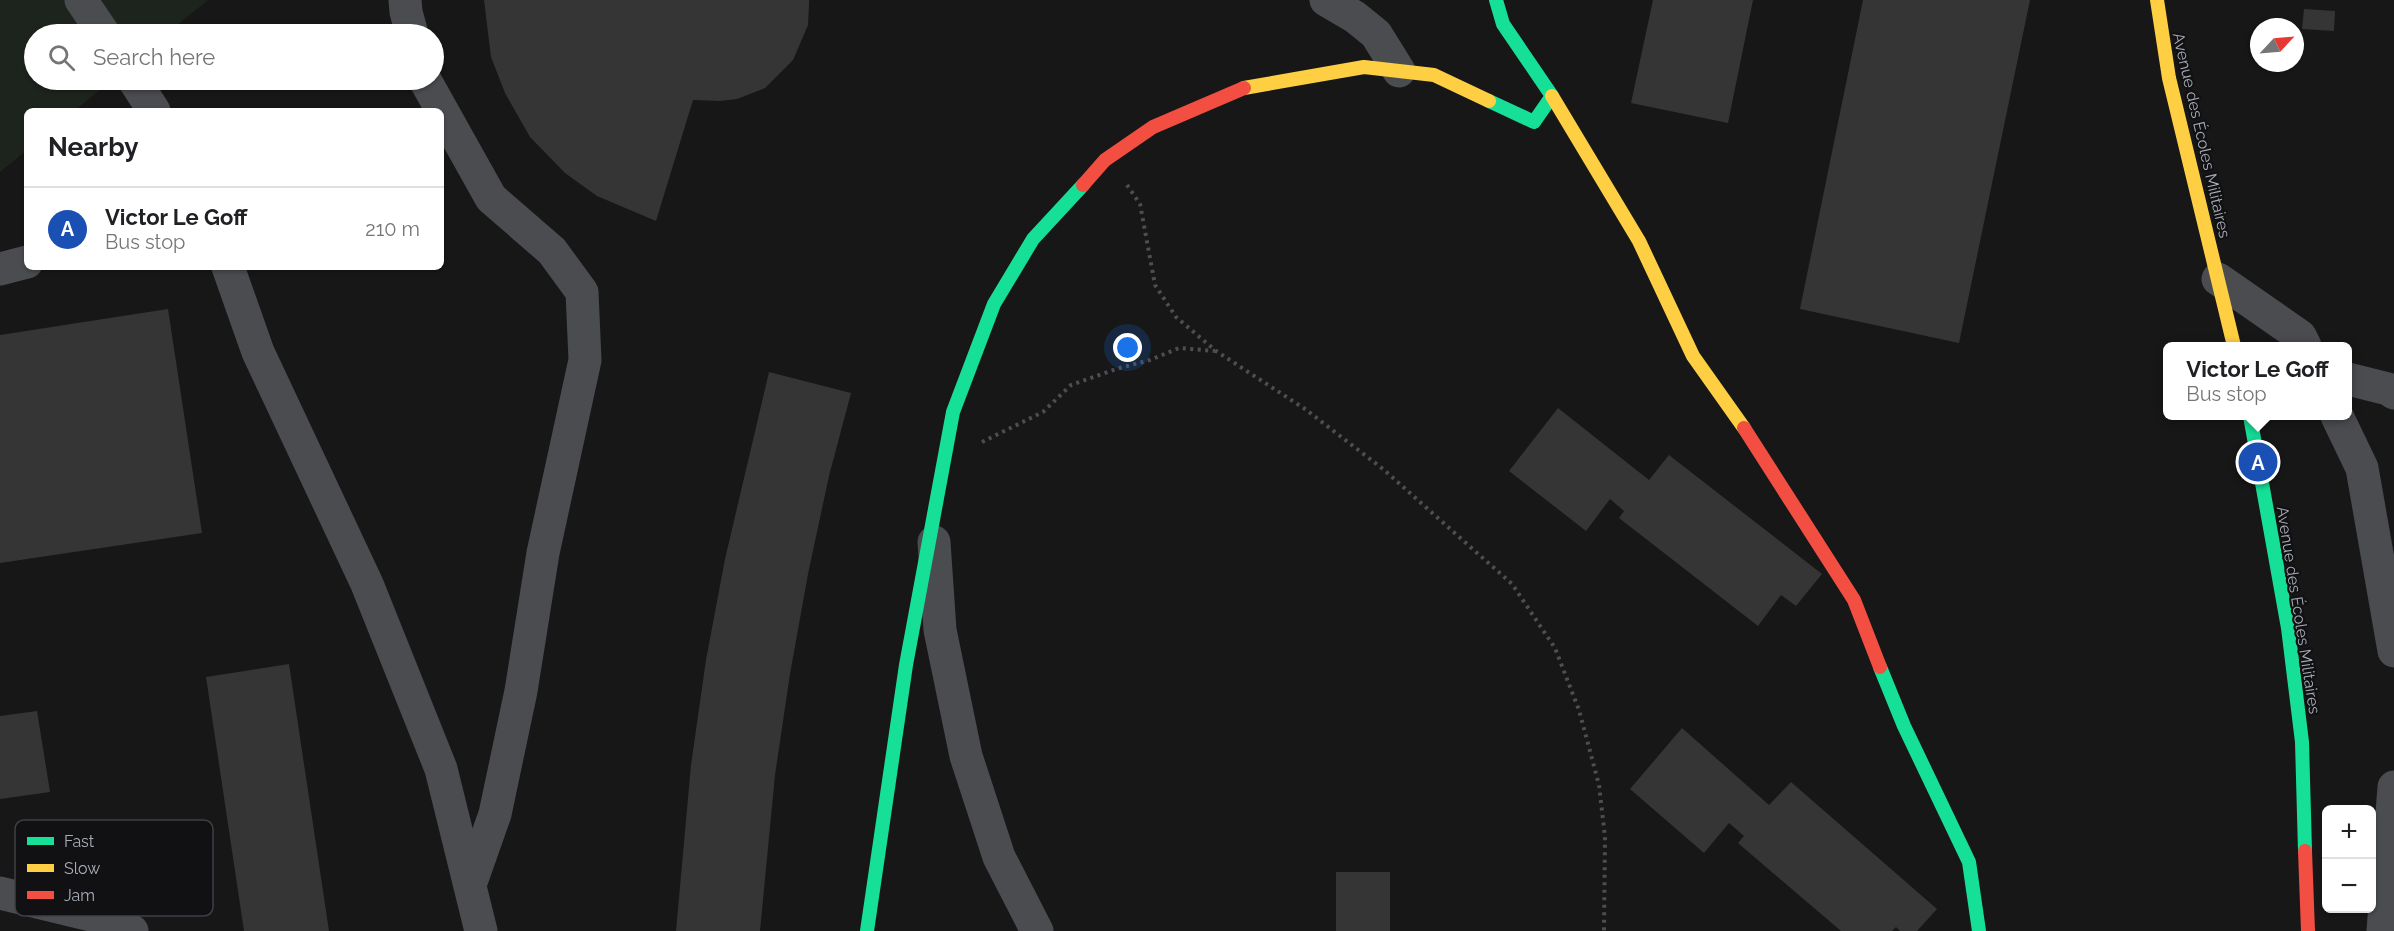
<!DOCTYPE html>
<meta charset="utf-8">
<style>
:root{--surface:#fff;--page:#f2f2f2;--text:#202124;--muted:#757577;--line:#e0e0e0;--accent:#111827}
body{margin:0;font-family:Raleway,sans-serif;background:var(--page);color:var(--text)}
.controls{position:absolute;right:18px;bottom:18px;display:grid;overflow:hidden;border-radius:9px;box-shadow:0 2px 4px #0004}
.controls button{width:54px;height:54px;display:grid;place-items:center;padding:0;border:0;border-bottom:2px solid var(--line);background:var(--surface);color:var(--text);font:30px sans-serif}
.compass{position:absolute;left:2250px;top:18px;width:54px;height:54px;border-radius:50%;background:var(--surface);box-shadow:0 2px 4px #0004;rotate:64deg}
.you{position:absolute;left:1128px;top:348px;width:21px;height:21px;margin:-15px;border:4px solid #fff;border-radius:50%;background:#1a73e8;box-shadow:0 0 0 9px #1a73e833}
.badge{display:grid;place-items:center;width:39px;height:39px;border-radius:50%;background:var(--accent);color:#fff;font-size:20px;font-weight:700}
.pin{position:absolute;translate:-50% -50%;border:3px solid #fff;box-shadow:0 2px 6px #0006}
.popup{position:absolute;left:2163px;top:342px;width:189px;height:78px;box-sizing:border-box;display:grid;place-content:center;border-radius:9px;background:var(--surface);filter:drop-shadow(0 2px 4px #0005);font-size:20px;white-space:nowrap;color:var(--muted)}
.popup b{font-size:22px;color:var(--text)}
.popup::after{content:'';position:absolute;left:50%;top:100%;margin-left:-12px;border:12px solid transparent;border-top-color:var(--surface)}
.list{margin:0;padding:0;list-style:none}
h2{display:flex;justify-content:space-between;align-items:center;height:78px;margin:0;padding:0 24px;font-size:26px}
h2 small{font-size:20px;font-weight:400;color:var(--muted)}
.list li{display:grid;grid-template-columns:39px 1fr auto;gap:18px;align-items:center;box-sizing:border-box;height:84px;padding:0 24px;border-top:2px solid var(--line)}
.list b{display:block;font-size:22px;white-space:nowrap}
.list p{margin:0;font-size:20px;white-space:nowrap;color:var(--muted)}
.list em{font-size:20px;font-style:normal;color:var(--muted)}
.icon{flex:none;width:33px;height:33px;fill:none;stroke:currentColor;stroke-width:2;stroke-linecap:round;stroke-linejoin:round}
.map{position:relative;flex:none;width:2394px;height:931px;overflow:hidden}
.search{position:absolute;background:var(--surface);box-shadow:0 2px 4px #0004;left:24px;top:24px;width:420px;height:66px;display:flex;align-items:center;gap:15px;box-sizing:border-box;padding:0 21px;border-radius:33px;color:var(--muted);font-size:22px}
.panel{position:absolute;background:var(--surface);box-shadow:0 2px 4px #0004;left:24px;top:108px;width:420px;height:162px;border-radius:9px}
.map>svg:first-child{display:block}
.green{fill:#1d241e}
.building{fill:#353536}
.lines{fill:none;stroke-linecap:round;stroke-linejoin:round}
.path{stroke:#4d4e52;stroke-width:4;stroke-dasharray:3 4.5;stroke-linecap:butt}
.street{stroke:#4b4c50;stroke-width:33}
.fast{stroke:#16e098;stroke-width:14}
.slow{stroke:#ffcf43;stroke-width:14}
.jam{stroke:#f24e42;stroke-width:14}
.labels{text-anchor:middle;stroke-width:4.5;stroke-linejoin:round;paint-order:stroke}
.street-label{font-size:16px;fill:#a8adb8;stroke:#111113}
.key{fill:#111113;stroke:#3e4045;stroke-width:1.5}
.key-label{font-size:16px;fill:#a8adb8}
</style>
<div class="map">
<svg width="2394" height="931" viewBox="0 0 2394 931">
<rect width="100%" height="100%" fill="#171717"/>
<!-- green -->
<polygon class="green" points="0,0 208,0 166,34 34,34 34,80 112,80 74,111 27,111 27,150 0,172"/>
<!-- building -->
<g class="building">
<polygon points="484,0 809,0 809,4 808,25 793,60 765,88 737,99 720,101 693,100 656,221 597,196 565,173 530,137 505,93 491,57"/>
<polygon points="1653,0 1753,0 1728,123 1631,103"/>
<polygon points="1863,0 2030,0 1959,343 1800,309"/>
<polygon points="2304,9 2335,11 2334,31 2302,29"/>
<polygon points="168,309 202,533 0,563 0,335"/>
<polygon points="769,372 851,393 829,476 808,574 790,674 775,775 760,931 676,931 691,765 706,660 725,559"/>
<polygon points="1558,408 1649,480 1669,455 1822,574 1796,606 1781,595 1758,626 1619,518 1624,511 1610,499 1586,531 1509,471"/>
<polygon points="289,664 329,931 244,931 206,677"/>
<polygon points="37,711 50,792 0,799 0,716"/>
<polygon points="1682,728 1769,805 1791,782 1937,909 1917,931 1900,931 1896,927 1892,931 1841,931 1738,843 1744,836 1729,823 1704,853 1630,789"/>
<rect x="1336" y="872" width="54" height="59"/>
</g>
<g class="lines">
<!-- path -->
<g class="path">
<polyline points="1127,185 1140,204 1155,285 1176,317 1216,351 1305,409 1383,469 1512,584 1555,648 1579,710 1599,785 1605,837 1604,931"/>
<polyline points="982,442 1043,412 1071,385 1116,369 1150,360 1179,348 1215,351"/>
</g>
<!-- street -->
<g class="street">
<polyline points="81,0 104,34"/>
<polyline points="405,0 406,12 412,34"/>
<polyline points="1326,0 1355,17 1376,34 1399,71"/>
<polyline points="134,80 154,111"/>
<polyline points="425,80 491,198 552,251 582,292 585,360 543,553 521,691 495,814 470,885"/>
<polyline points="228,267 258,352 367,584 441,769 481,931"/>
<polyline points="0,269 27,262"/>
<polyline points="2218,279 2300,336 2305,346"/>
<polyline points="2348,379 2388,389 2394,393"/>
<polyline points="2337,416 2362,468 2394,651"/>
<polyline points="934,542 940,630 966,756 999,857 1037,931"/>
<polyline points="0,893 95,916 132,931"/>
<polyline points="2383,931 2394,787"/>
</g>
<!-- fast -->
<g class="fast">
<polyline points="1489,101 1534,122 1552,96 1503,24 1496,0"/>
<polyline points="2250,416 2288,628 2302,742 2305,851"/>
<polyline points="1880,667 1904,726 1969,862 1979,931"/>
<polyline points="867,931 906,665 953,412 994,304 1033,239 1083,185"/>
</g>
<!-- slow -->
<g class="slow">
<polyline points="2157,0 2169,78 2234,346"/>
<polyline points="1244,88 1364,67 1434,75 1489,101"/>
<polyline points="1552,96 1639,241 1693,356 1744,428"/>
</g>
<!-- jam -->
<g class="jam">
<polyline points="1083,185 1105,160 1153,127 1244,88"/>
<polyline points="1744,428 1854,600 1880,667"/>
<polyline points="2305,851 2308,931"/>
</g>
</g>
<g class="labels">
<!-- street labels -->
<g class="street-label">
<text transform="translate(2202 135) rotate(77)" y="6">Avenue des Écoles Militaires</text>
<text transform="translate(2299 610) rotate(81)" y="6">Avenue des Écoles Militaires</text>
</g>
</g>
<!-- legend -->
<rect x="15" y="820" width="198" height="96" rx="9" class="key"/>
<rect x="27" y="837" width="27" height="8" fill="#16e098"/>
<rect x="27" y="864" width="27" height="8" fill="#ffcf43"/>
<rect x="27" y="891" width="27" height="8" fill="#f24e42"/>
<g class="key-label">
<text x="64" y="847">Fast</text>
<text x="64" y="874">Slow</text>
<text x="64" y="901">Jam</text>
</g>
</svg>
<div class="controls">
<button>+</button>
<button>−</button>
</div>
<svg class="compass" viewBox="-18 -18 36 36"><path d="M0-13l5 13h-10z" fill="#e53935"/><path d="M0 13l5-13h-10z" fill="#757577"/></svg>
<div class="you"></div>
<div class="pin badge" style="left:2258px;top:462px;background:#1a4fb4">A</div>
<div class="popup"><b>Victor Le Goff</b>Bus stop</div>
<div class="search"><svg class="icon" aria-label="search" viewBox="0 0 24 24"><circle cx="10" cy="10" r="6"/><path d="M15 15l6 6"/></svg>Search here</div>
<section class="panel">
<h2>Nearby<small></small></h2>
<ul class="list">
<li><span class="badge" style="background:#1a4fb4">A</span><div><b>Victor Le Goff</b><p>Bus stop</p></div><em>210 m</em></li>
</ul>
</section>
</div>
